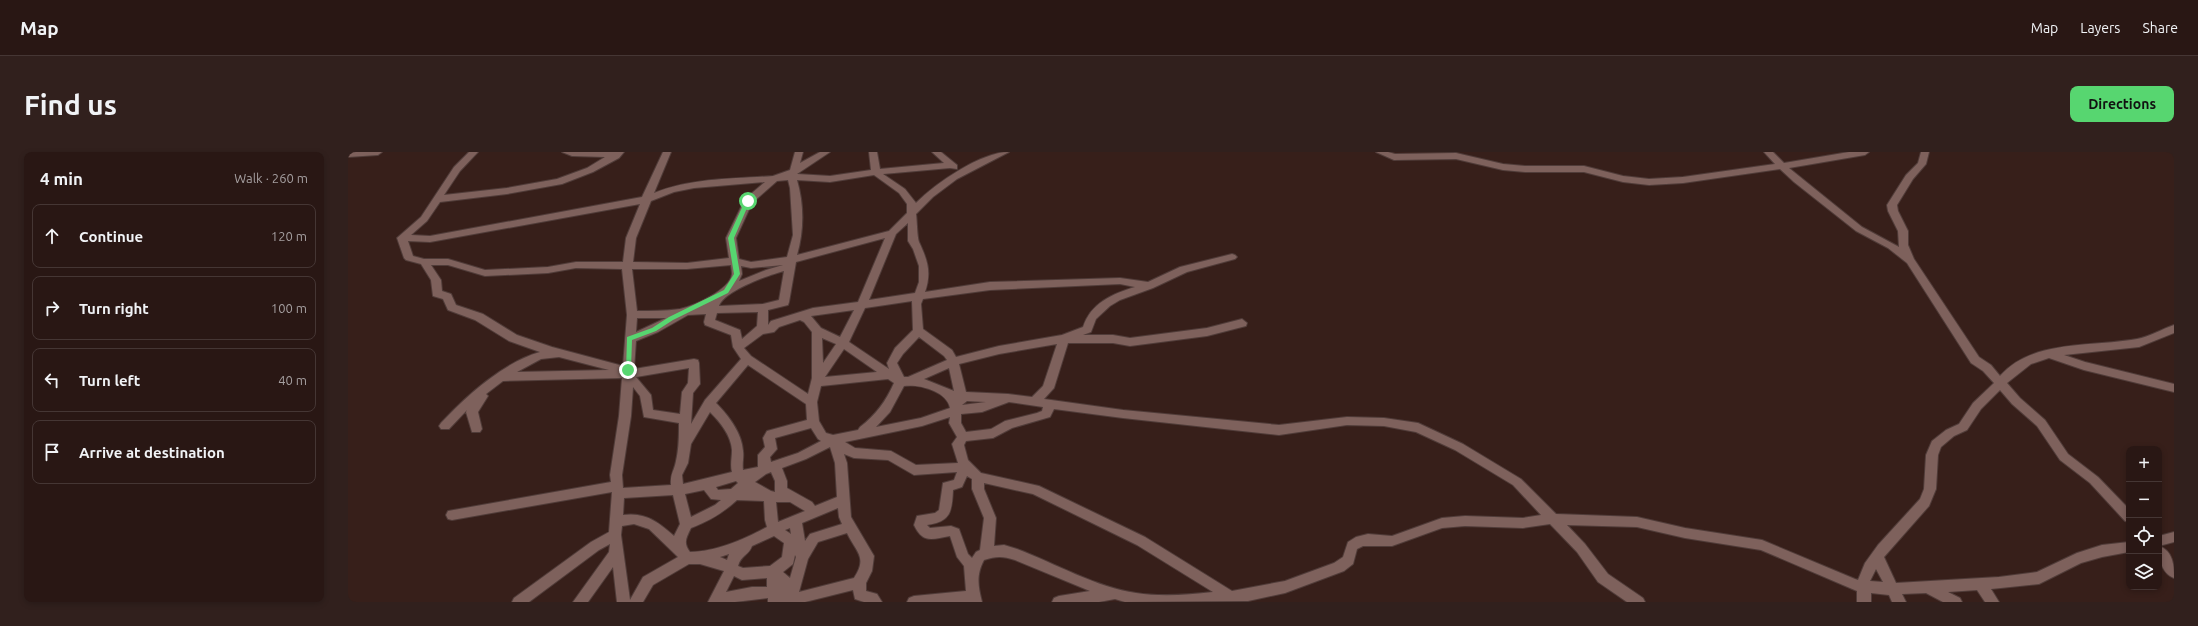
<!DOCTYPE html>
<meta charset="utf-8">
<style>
:root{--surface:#291714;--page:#31201d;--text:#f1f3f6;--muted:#a59fa0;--line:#453634;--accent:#57d670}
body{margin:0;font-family:Ubuntu,sans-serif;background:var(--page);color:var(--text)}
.controls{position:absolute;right:12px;bottom:12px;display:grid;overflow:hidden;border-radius:8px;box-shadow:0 2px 6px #0003}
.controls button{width:36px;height:36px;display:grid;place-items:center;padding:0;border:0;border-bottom:1px solid var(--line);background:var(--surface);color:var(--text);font:20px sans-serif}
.stop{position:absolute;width:12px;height:12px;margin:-9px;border:3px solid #57d670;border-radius:50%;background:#fff}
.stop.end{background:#57d670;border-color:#fff;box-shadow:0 1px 4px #0008}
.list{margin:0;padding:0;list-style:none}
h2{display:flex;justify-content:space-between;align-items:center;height:52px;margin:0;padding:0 16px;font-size:17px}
h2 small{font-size:13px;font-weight:400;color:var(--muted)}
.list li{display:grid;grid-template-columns:26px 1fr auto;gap:12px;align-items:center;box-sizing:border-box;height:64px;margin:0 8px 8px;padding:0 8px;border:1px solid var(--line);border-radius:8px}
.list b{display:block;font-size:15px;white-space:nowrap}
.list em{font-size:13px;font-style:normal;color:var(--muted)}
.icon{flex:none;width:22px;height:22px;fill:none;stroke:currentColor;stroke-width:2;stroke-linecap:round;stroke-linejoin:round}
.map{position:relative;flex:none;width:1826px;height:450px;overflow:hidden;border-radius:8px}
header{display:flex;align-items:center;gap:24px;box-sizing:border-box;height:56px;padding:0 20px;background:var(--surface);border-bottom:1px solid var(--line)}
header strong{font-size:19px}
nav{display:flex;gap:22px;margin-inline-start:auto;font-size:14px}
.intro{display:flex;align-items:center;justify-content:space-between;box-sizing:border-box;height:96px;padding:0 24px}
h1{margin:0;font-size:28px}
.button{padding:10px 18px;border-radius:8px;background:var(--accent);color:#111;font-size:14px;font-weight:700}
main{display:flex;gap:24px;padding:0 24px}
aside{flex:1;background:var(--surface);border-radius:8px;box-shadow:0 2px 6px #0003}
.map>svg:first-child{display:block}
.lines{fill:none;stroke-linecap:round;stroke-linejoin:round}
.minor-casing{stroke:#503c39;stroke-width:2}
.minor{fill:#7e615c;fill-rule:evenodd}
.route{fill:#57d670}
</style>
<header>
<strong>Map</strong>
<nav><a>Map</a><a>Layers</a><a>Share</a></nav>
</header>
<div class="intro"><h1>Find us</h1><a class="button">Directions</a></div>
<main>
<aside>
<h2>4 min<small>Walk · 260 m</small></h2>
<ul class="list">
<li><svg class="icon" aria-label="ahead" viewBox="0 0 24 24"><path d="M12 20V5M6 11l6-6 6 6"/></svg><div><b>Continue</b></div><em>120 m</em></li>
<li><svg class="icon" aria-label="right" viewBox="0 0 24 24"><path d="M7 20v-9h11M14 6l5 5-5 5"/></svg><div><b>Turn right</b></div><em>100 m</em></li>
<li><svg class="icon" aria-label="left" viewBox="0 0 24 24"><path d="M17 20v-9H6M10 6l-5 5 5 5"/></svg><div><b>Turn left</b></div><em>40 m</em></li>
<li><svg class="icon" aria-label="arrive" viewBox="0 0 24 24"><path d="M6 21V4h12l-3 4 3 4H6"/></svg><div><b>Arrive at destination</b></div></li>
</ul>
</aside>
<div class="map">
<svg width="1826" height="450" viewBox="0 0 1826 450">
<rect width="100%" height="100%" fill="#371f1a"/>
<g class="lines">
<!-- minor casing -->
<g class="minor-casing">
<g id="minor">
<polygon points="0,0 34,0 30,3 0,5"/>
<path d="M121 0H130L112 19 96 43 159 36 209 27 239 16 257 5 224 4 214 0H276L271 6 245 20 214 32 159 42 92 50 79 69 63 83 82 84 294 45 315 0H323L306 41C343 26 385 27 425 24L442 18 447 0H455L452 11 472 0H482L449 22 482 24 523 18 521 0H529L532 17 596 11 584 0H593L609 13V17L602 16 535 22 557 37 568 51C588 31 633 0 661 0L609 27 585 45 568 62C569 68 569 85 571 90 579 107 584 120 577 140L642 130 772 126 800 130 832 115 884 102 887 103 889 105 887 107 839 120 805 136 772 148 762 154 748 167 743 180 735 183H765L782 186 859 176 894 167 899 171 898 174 859 184 782 194 765 191H720L706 236 696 247 775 258 931 273 999 265 1036 266 1070 271 1115 292 1173 327 1208 362 1289 365 1337 376 1414 388 1507 427 1510 428 1517 411 1530 393 1572 347 1576 337 1578 303 1584 289 1598 278 1611 272 1625 251 1646 231 1635 219 1623 211 1559 111 1540 96 1508 79 1446 30 1432 17 1335 31 1301 33 1275 30 1236 20H1177L1155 18 1108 7 1046 8 1028 0H1040L1047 2 1108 1 1155 12 1177 14H1236L1275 24 1301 27 1335 25 1427 12 1416 0H1425L1436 11 1501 0H1521L1517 3 1441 16 1514 75 1551 95 1550 79 1540 59 1539 53 1558 23 1570 11 1573 0H1581L1578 12 1565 27 1549 53 1550 59 1560 79V93L1566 107 1631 205 1643 213 1652 224C1684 187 1746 195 1789 187 1801 185 1814 177 1826 173V181L1791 195 1716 203 1737 210 1826 232V240L1736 218 1701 206 1683 212 1659 231 1672 246 1697 268 1720 302 1750 325 1781 357V370L1777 369 1742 331 1712 308 1689 274 1664 252 1652 238 1633 257 1619 278 1606 284 1593 295 1590 303 1588 337 1581 354 1536 405 1548 431 1651 425 1689 420 1729 401 1754 393 1781 390V400L1754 405 1733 411 1691 432 1643 437 1651 450H1637L1629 438 1600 440 1612 446 1614 450H1595L1578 441 1554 442 1558 450H1544L1541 443 1523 441V450H1509V439L1413 398 1337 386 1289 375 1219 373 1237 392 1260 422 1295 446 1297 450H1279L1250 430 1229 400 1202 372 1175 376 1117 374 1094 376 1044 394H1015L1009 397 1005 412 996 419 937 441 900 449 777 450 767 447 751 450H704L706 446 711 444 742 439 667 408C655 404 648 404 636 408 628 423 630 434 634 450H559L561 446 566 444 618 439 616 414 609 405 602 384C584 387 575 392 566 373L569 364 587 361 591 358 595 331 606 328 609 320 566 323 540 308 506 306 496 302 499 311 503 365 526 404 524 419 518 431V439L529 442 534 450H516L507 447 505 438 457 450H420V446L387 450H360L376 419 352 412H341L305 433 295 450H269L265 415 240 450H225L261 400 262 392 251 398 181 450H164L166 446 243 390 261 380 264 340 104 368 100 367 98 363 100 359 263 330 262 323 271 264 274 226 155 229 138 242 140 244 130 260 134 277 132 280H124L118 260 119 258 101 277H93L91 274 93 271C118 244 156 210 192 200L161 189 127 168 100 158 95 147 85 144 83 128 73 112 58 108 56 106 49 86 73 65 106 15ZM526 23 551 41 559 52V61L541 79 449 103C456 79 456 52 449 28L482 30ZM440 28 442 36 445 83 439 105 403 110 391 107 388 86 404 51 429 29ZM417 30 397 47 378 86 381 106 339 111 285 110 288 86 303 49 326 40 346 36ZM292 52 278 86 275 110H228L200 115 137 118 100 107H76L65 104 60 89 82 90ZM560 71V89L565 97 571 114V130L567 141 521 148 548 82ZM537 86 510 150 465 156 423 169 420 173V158L440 153 441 150 448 110ZM83 113H100L137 124 200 121 228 116 274 117 279 163 275 214 204 195 169 183 135 162 108 153 103 142 94 139 93 128ZM383 113C383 115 384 119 384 122 382 138 346 154 332 157 318 159 303 159 289 159L284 117H339ZM435 113 418 118 391 129 394 122 393 114 403 116ZM436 119 431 148 415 152 371 154C376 139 421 123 436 119ZM772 132 787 135C764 142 743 151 735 175L714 183 651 194 608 205 604 198 575 177 573 152 575 147 642 138ZM564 149 565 178 547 196 539 211 541 217 501 190 517 156ZM506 158 492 185 473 176 463 164ZM410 160 409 174 394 187 392 178 367 168 369 161ZM358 162 356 170 357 173 383 183 385 195 393 207 357 248 343 272 345 241 352 232 351 211 350 208 346 207 286 217 288 189 310 180 340 163ZM289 166H318L288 180ZM452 168 456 170 464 180V226L460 242 403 204 396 196 415 182 426 180 431 175ZM571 185 596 204 599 208 560 225H556L549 211 555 202ZM474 186 488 192 475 211ZM709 192 695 234 684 245 660 242 618 240 611 212 651 202ZM496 197 529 220 477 225ZM211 205 261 218 169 220 193 207ZM400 213 458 252 459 268 419 279 415 286 417 295 410 303V315L395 318C394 311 396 305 395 299 394 281 380 263 368 251ZM341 216 340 231 334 240 332 262 305 258 303 243 288 225ZM601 216 606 239 576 227ZM540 227 546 231C538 249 528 263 512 275L510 278 485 283 478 281 471 269 469 250 473 234ZM556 234C571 232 599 239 602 256L573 266 528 275 542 260ZM285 235 292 244 296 265 331 271C331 284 331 296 328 309 326 320 322 321 323 333L275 336 274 323 283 264ZM619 249 638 250 614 253ZM661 250 695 255 694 259 689 261 657 269 643 277 618 280 613 271V262L634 260ZM706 257 775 266 931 283 999 273 1036 274 1068 280 1107 298 1165 333 1193 363 1175 366 1117 364 1094 366 1044 384 1020 382 1008 385 1000 390 995 405 986 411 937 429 884 439 797 385 691 334 633 321 620 308 616 293 618 289 645 286 664 276 702 265ZM362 260C372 270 383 283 384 298 384 306 382 313 384 320L335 332 334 323 340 311 343 292ZM602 265 601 271 609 285 604 292 610 311 568 313 543 299 507 296 497 290 574 274ZM463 276 470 287 473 289 450 301 423 310 422 305 429 297 427 286ZM482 295 487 311 489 345 467 354 464 350 439 336V329L434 316 458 307ZM423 320 427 329V340L423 339 407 330 418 322ZM619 324 624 327V337L636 366 632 398 628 400 624 406 620 402 611 377 603 374 582 376 579 373C603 370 604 359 605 338L614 335ZM388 329 390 331 383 337 370 338 368 335ZM636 331 685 342 789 393 865 440C839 443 813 445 788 441 750 436 706 411 669 397L656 393 646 394 648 366 636 337ZM356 338 363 347 373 348 367 353 343 365 337 342ZM325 343 332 372 326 384C310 370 298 360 275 363L276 346ZM389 348 416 349 417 368 419 375C397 387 368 400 342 400 335 391 338 386 343 376 361 369 375 361 389 348ZM428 350H442L457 359 430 370ZM490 356 491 365 494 372 462 382 457 389 454 371ZM286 372 301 377 330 405 295 425 282 448 273 383 274 374ZM442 376 443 382 437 378ZM499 381C508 400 520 405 506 426L451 440 460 407 470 390ZM426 384 436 391 434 405 422 414 395 416 390 414C393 403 401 403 404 394ZM381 402 379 408 372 405ZM447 403 448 405 442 426 435 420 445 412ZM1528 417 1535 430 1522 429ZM386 424 394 428 419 426V435H404L378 440Z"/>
<polygon points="1826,380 1826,390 1811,394 1811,384"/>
<path d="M1811 394C1825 399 1826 413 1826 426 1813 421 1811 407 1811 394Z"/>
</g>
</g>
<!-- minor -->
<use href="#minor" class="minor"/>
</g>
<!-- route -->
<polygon class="route" points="400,47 402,49 386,86 392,122 380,141 325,168 308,179 284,188 283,218 278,220 279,185 304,176 321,165 376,138 386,122 380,86 397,49"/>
</svg>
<div class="controls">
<button>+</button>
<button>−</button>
<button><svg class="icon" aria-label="locate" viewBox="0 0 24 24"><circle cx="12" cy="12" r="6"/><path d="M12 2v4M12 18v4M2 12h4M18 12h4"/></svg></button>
<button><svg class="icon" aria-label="layers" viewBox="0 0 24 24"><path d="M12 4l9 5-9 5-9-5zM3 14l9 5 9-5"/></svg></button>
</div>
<div class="stop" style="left:400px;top:49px"></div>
<div class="stop end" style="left:280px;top:218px"></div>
</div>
</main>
